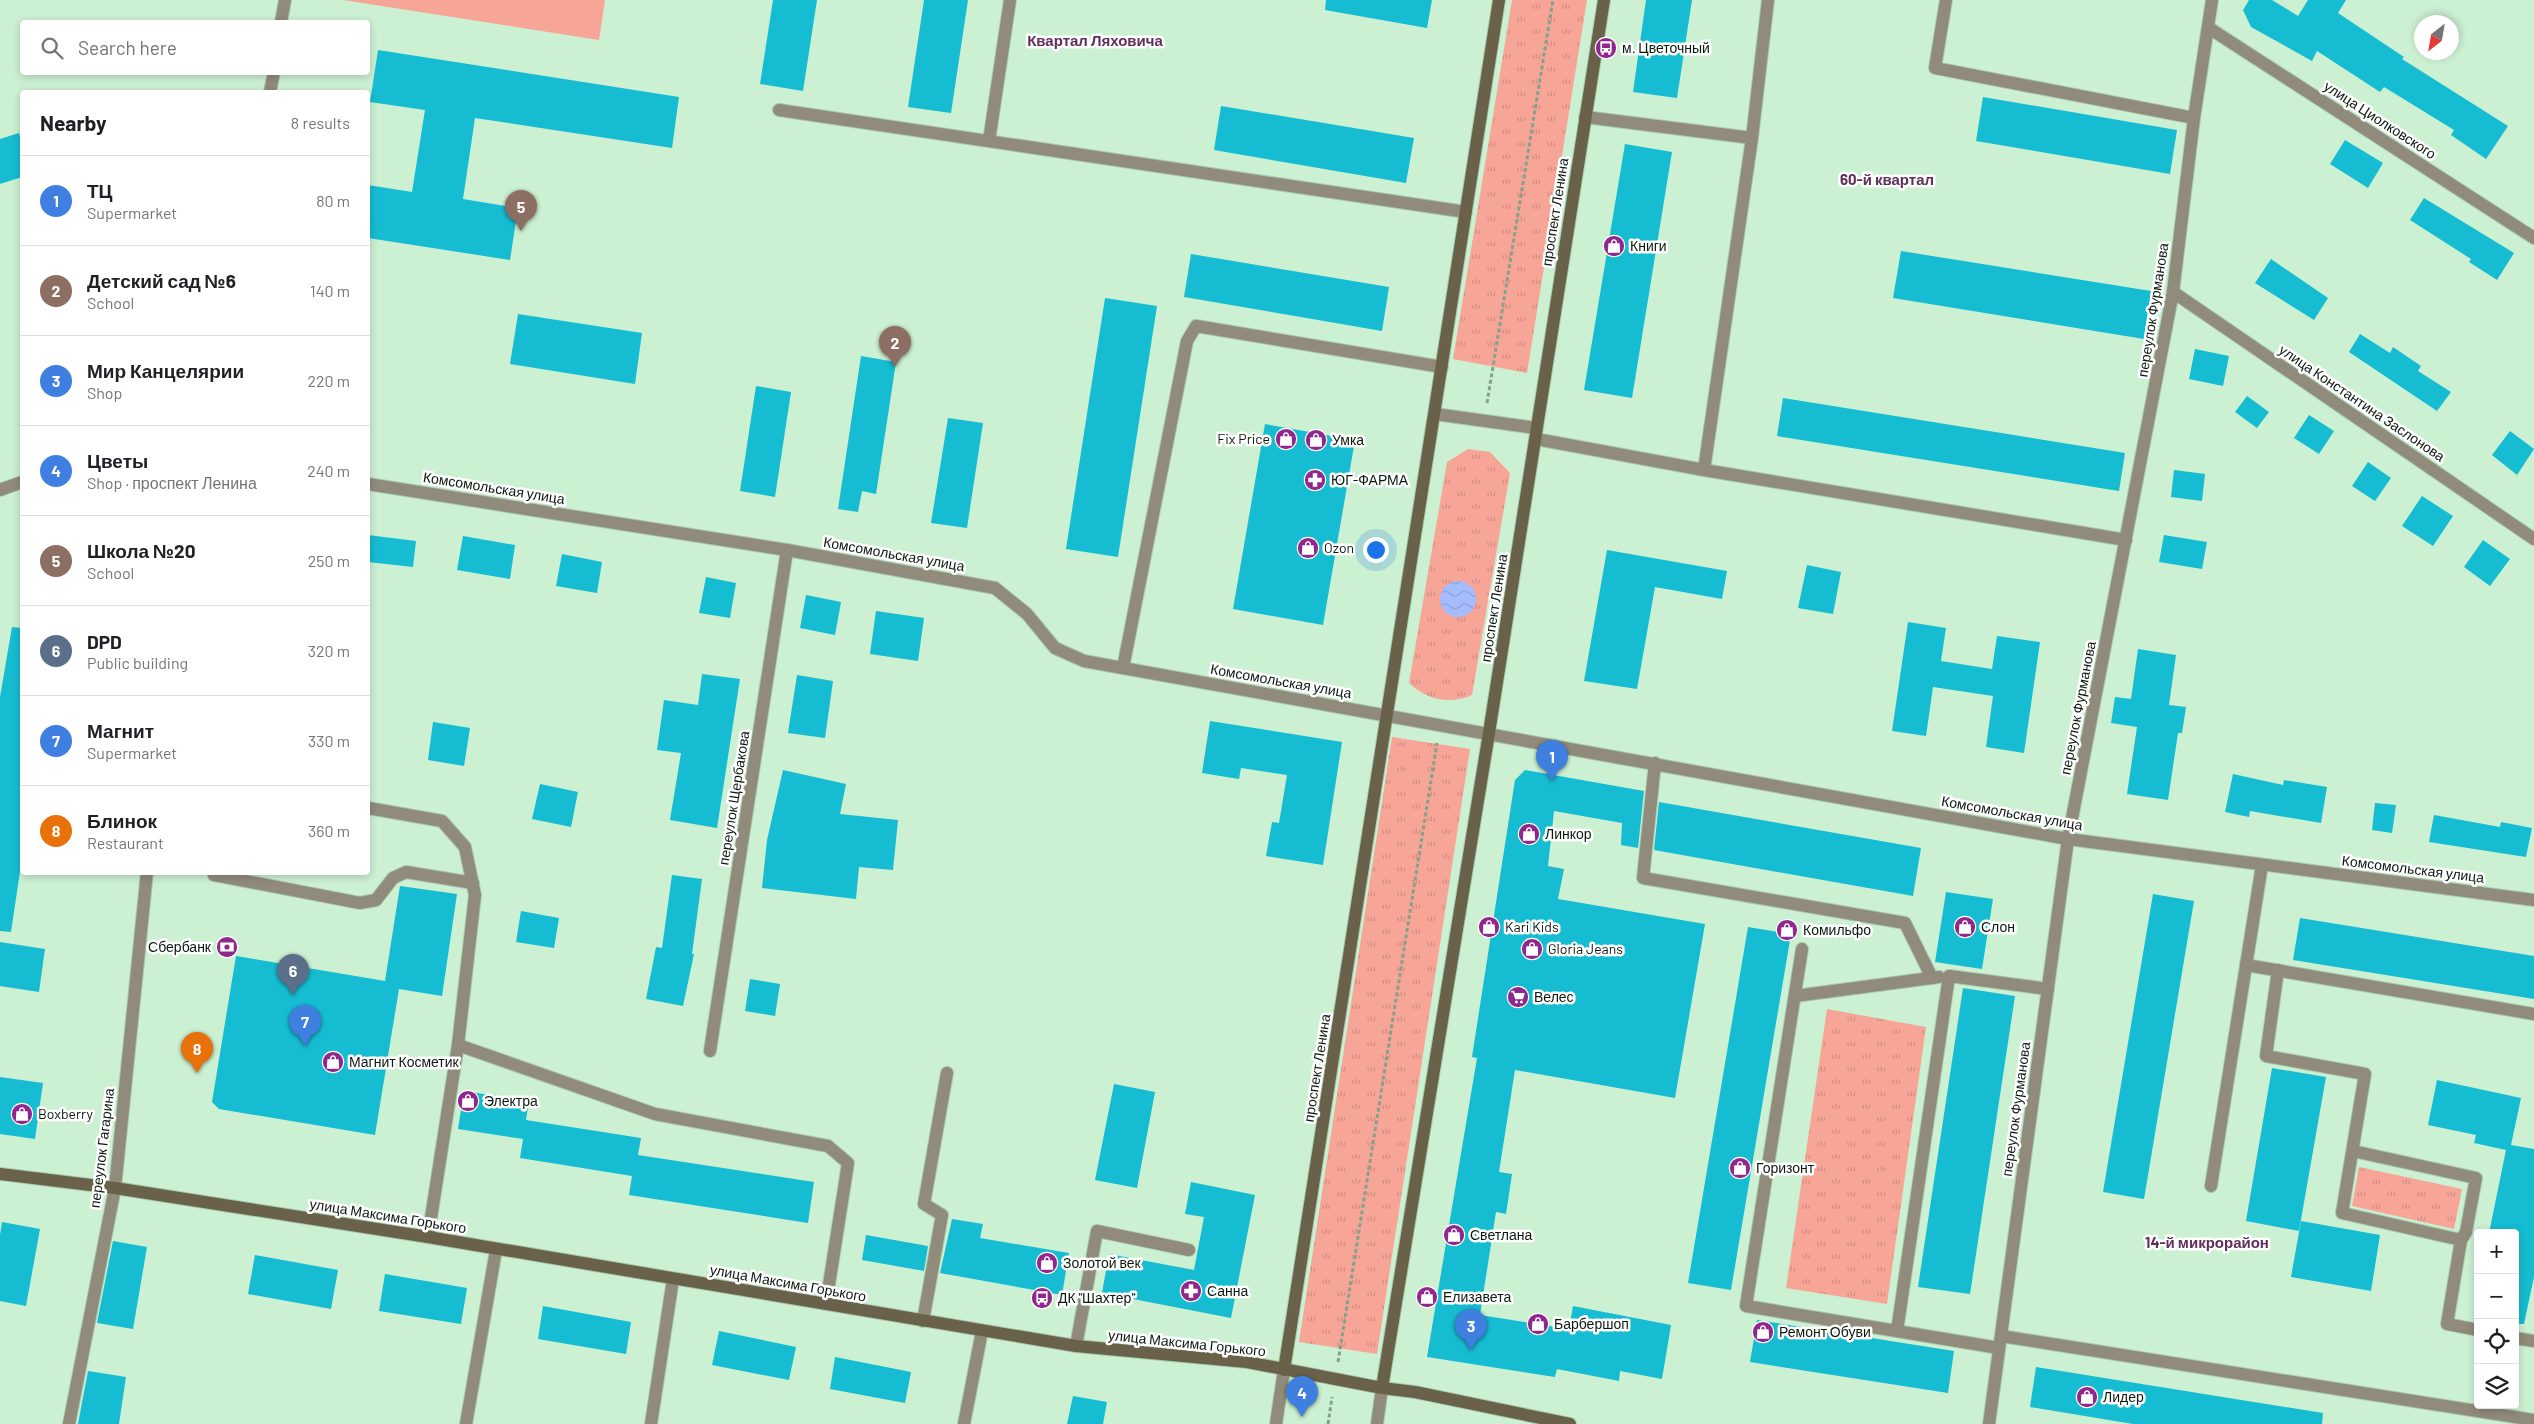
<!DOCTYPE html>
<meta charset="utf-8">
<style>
:root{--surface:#fff;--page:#f6f6f6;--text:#202124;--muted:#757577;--line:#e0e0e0;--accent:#db2777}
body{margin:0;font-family:Barlow,sans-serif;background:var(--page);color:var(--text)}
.controls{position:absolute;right:15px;bottom:15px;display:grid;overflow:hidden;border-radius:5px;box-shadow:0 2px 8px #0003}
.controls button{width:45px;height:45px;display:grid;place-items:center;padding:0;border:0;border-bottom:1px solid var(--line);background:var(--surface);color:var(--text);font:25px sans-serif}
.compass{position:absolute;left:2414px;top:15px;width:45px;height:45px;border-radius:50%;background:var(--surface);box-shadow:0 2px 8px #0003;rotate:211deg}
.you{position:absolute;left:1375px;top:549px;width:18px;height:18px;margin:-12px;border:4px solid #fff;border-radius:50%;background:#1a73e8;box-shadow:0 0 0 8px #1a73e833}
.badge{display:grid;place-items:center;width:32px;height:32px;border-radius:50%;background:var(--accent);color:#fff;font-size:16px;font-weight:700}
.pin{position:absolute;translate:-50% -41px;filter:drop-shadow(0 1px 2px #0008)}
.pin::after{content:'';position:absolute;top:26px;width:18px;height:15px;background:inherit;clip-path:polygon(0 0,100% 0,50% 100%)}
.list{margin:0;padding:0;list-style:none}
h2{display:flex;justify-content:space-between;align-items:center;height:65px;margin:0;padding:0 20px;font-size:21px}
h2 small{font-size:16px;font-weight:400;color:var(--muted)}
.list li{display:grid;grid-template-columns:32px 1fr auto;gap:15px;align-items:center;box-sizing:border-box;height:90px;padding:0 20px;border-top:1px solid var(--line)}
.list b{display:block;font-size:19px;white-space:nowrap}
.list p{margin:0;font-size:16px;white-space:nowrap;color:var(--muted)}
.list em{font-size:16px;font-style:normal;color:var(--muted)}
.icon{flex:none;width:28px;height:28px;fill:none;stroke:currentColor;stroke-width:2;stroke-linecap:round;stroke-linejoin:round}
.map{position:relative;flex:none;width:2534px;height:1424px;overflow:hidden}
.search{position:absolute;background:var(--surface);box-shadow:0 2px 8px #0003;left:20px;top:20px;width:350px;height:55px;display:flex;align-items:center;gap:12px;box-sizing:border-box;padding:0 18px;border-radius:5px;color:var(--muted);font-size:19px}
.panel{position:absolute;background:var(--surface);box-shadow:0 2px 8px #0003;left:20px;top:90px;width:350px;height:785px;border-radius:5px}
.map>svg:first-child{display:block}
.grass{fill:url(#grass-tufts)}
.pitch{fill:#f7a597}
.water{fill:url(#water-waves)}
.building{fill:#16bcd2}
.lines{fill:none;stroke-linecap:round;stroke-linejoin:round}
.lane-casing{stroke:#a9c9af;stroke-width:14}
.street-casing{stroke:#a9c9af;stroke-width:14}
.secondary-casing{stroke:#a9c9af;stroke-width:14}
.path{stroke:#86a18b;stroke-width:3;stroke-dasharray:4 2.5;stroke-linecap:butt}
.lane{stroke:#918b7b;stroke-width:12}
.street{stroke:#918b7b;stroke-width:12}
.secondary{stroke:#696149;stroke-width:12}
.labels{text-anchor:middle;stroke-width:5;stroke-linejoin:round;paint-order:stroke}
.poi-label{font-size:14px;fill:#0c190f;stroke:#fff;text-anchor:start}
.street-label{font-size:14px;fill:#0c190f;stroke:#fff}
.neighbourhood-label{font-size:15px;font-weight:bold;fill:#612e5d;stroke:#fff}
</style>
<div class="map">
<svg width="2534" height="1424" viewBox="0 0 2534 1424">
<defs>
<pattern id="grass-tufts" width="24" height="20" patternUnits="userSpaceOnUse" patternTransform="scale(1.25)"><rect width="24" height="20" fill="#f7a597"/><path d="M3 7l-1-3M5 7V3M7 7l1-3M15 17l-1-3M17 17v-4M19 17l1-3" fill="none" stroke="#d38d81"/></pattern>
<pattern id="water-waves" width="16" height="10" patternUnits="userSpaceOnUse" patternTransform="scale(1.25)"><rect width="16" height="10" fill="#a5bcff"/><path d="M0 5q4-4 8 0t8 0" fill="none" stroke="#8da1d9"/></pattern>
</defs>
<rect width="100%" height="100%" fill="#ccf0d2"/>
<!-- grass -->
<g class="grass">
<polygon points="1512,0 1587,0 1527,373 1453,359"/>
<path d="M1468 449 1490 452 1510 473 1472 695C1450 705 1427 700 1409 683L1447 462Z"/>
<polygon points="1392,737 1470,749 1377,1354 1299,1342"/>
<polygon points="1827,1009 1926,1027 1887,1304 1786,1288"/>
<polygon points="2359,1167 2462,1189 2454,1229 2352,1206"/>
</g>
<!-- pitch -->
<polygon class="pitch" points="343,0 605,0 599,40"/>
<!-- water -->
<circle class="water" cx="1458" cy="599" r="18"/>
<!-- building -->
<g class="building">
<polygon points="773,0 817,0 803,91 760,84"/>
<polygon points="924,0 968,0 951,113 908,107"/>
<polygon points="1326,0 1432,0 1427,28 1325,10"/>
<polygon points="1646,0 1692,0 1677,98 1633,92"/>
<polygon points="2249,0 2272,0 2298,16 2308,0 2346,0 2338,13 2404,57 2402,59 2508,126 2486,159 2451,135 2454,130 2384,87 2380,92 2317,51 2312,61 2251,27 2243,10"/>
<polygon points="378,50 679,97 672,148 475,118 463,199 518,208 510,260 368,238 368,185 412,192 425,110 370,102"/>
<polygon points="1983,97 2177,130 2170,174 1976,141"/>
<polygon points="1221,106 1414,138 1406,183 1214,150"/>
<polygon points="19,133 22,145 22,177 0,184 0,139"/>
<polygon points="2345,140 2383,163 2368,188 2330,164"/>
<polygon points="1625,144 1672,152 1632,398 1584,390"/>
<polygon points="2424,198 2514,253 2497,280 2469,262 2471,259 2410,220"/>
<polygon points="1901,251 2151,291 2144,339 1893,298"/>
<polygon points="1191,254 1389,287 1382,331 1184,297"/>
<polygon points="2271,259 2328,298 2314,320 2255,283"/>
<polygon points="1105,298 1157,306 1118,557 1066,549"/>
<polygon points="518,314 642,333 635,384 510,364"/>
<polygon points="2360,334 2390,353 2393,347 2421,366 2418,371 2451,392 2437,411 2349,352"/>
<polygon points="2195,349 2229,356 2223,386 2189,379"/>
<polygon points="861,356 896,362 876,494 862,491 858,512 838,509"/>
<polygon points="756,386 791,392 775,497 740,491"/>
<polygon points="2247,396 2269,412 2257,428 2235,412"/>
<polygon points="1783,398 2125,453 2119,491 1777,436"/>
<polygon points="2309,415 2334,431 2319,454 2294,438"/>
<polygon points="948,418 983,423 967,528 931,523"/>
<polygon points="1265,424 1355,440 1323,625 1233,609"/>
<polygon points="2510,431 2534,449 2517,475 2492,455"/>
<polygon points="2368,462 2391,478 2375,501 2352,486"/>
<polygon points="2174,470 2205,474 2202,501 2171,497"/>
<polygon points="2422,496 2453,516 2433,546 2402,526"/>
<polygon points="368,535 416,541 413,567 368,562"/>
<polygon points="2164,535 2207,542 2202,569 2159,562"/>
<polygon points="463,536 515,545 510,579 457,570"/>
<polygon points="2483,540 2510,559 2490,586 2464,567"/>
<polygon points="1607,550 1727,571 1722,599 1655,587 1637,689 1584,681"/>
<polygon points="562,554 602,562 597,593 556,586"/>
<polygon points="1807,565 1841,572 1833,614 1798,608"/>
<polygon points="706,577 736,583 730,618 699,613"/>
<polygon points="806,595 841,602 835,635 800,628"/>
<polygon points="876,611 924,618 918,661 870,654"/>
<polygon points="1908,622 1946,628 1941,661 1992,669 1997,636 2040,642 2024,753 1986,747 1993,696 1933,687 1926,736 1892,731"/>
<polygon points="12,627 22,628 22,858 11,932 0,931 0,697"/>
<polygon points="2138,649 2176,655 2169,705 2186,707 2182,733 2178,733 2168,800 2127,794 2137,727 2111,723 2115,697 2131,699"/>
<polygon points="702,674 740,679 717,828 670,820 681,753 657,750 664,700 698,705"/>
<polygon points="797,675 833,681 825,738 788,733"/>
<polygon points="1210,721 1342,742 1323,865 1266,856 1272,822 1279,823 1287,775 1241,768 1239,779 1202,773"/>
<polygon points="433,722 470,728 464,766 428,760"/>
<polygon points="783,770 846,784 840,814 898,820 893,870 859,867 856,899 762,888 767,840"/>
<polygon points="1525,770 1644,791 1638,848 1621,845 1622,823 1554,811 1548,866 1564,869 1558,899 1705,924 1675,1098 1515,1070 1499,1172 1512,1174 1506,1214 1496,1212 1480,1315 1569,1329 1573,1306 1671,1325 1662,1379 1620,1371 1619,1381 1557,1369 1555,1377 1427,1357 1477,1058 1472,1057 1515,780"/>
<polygon points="2233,774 2283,785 2284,780 2327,787 2321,823 2250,811 2249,817 2225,812"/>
<polygon points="540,784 578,792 571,827 532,819"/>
<polygon points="1659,802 1921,848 1913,896 1654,850"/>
<polygon points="2375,803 2396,805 2392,833 2372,830"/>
<polygon points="2434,815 2500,827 2501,822 2532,828 2526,857 2429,842"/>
<polygon points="672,875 702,879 692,954 694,954 683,1006 646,999 656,947 662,948"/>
<polygon points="400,886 457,894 442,996 399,989 375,1135 219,1109 212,1102 236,956 385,981"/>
<polygon points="1946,892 1993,899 1982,969 1935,962"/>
<polygon points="2153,894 2194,901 2144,1199 2103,1192"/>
<polygon points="521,911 559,918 554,948 516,942"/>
<polygon points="2300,918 2534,956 2534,999 2293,960"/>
<polygon points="1748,927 1791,934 1731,1290 1688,1283"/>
<polygon points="0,942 45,949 39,992 0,986"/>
<polygon points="750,979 780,984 775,1016 745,1011"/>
<polygon points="1963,988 2015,996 1970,1294 1918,1287"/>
<polygon points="2272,1068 2326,1077 2299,1231 2246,1221"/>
<polygon points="0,1077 43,1083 35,1139 0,1134"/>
<polygon points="2437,1080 2521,1098 2511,1145 2534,1149 2534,1277 2524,1324 2515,1324 2515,1233 2489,1233 2506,1150 2474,1143 2476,1135 2428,1125"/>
<polygon points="1114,1084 1155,1092 1137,1188 1095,1180"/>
<polygon points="464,1091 529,1101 526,1120 641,1138 638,1155 814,1182 808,1223 629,1195 632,1176 520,1158 523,1139 458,1129"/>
<polygon points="1191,1182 1255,1195 1231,1318 1102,1293 1109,1254 1194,1270 1204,1217 1185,1214"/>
<polygon points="952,1219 983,1224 980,1238 1069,1253 1062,1295 940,1273"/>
<polygon points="2301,1221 2380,1235 2371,1291 2291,1277"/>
<polygon points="2,1222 40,1229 26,1306 0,1301 0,1235"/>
<polygon points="866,1235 928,1246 924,1271 862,1260"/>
<polygon points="113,1241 147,1247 133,1329 97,1323"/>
<polygon points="255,1255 338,1270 331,1309 248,1294"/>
<polygon points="385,1274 467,1288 461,1324 379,1311"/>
<polygon points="543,1306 631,1322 626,1354 538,1339"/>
<polygon points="1757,1320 1954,1351 1948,1393 1750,1362"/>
<polygon points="719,1331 796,1347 789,1380 712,1365"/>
<polygon points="835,1357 911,1372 905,1403 830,1389"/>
<polygon points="2036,1367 2323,1413 2322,1424 2133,1424 2030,1407"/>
<polygon points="88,1371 126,1377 119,1424 78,1424"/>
<polygon points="1073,1396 1107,1402 1103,1424 1067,1424"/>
</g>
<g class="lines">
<!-- lane casing -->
<g class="lane-casing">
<g id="lane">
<polyline points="1585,117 1752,138 1704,470"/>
<polyline points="1752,138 1768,0"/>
<polyline points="1536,439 1704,470 2126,540"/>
<polyline points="1655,763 1643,878 1905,923 1932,978"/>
<polyline points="368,808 442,821 465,847 475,895 458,1045 428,1237"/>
<polyline points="213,872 214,875 360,903 376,900 393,878 406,872 473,883"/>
<polyline points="1802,949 1746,1306 1999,1348"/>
<polyline points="2246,965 2534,1014"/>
<polyline points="2278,970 2266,1056 2365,1074 2342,1213 2461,1240"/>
<polyline points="1795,996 1939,977"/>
<polyline points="458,1045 655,1114 828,1146 848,1163 826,1304"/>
<polyline points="2353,1151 2476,1178 2466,1232 2461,1240 2447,1324 2478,1330"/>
<polyline points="2211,1186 2262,865"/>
<polyline points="923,1321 942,1215 924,1204 947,1073"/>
<polyline points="1897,1331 1949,976 2048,989"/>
<polyline points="2001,1336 2534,1420"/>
<polyline points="2515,1338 2534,1341"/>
<polyline points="1076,1346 1097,1231 1189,1250"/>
<polyline points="466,1424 496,1250"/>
</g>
</g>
<!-- street casing -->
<g class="street-casing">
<g id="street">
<polyline points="1946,0 1935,68 2194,118"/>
<polyline points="281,22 285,0"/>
<polyline points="2209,28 2534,238"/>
<polyline points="270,92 274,72"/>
<polyline points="779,110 1466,212"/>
<polyline points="989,141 1010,0"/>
<polyline points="2173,292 2534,539"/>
<polyline points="1435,414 1536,428"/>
<polyline points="368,484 787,550 995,588 1027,614 1055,648 1084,661 2068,839 2534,900"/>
<polyline points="0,490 22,482"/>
<polyline points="1123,668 1187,341 1196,326 1442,367"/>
<polyline points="710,1051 787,550"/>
<polyline points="69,1424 115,1188 147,872"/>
<polyline points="651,1424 673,1279"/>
<polyline points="964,1424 982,1331"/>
<polyline points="1276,1424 1284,1370"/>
<polyline points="1377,1424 1382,1388"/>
<polyline points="1989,1424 2068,839 2173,292 2194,118 2212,0"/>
</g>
</g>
<!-- secondary casing -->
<g class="secondary-casing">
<g id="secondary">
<polyline points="0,1174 115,1188 428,1237 1076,1346 1247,1362 1382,1388 1415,1392 1570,1424"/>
<polyline points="1284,1370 1499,0"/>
<polyline points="1382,1388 1489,733 1604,0"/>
</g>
</g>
<!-- path -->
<g class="path">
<polyline points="1487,403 1553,0"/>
<polyline points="1338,1362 1437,743"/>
<polyline points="1328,1424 1332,1397"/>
</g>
<!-- lane -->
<use href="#lane" class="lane"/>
<!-- street -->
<use href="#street" class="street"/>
<!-- secondary -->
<use href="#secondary" class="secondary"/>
</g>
<!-- icons -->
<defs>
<g id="bus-disc" transform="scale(1.125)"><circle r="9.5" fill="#90278c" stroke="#fff"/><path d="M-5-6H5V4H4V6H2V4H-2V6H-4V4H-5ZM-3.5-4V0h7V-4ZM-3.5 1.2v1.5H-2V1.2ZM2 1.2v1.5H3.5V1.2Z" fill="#fff"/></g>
<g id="shop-disc" transform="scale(1.125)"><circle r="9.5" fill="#90278c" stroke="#fff"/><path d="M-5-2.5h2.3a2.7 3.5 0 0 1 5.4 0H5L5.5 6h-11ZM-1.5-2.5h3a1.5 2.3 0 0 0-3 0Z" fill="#fff"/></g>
<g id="pharmacy-disc" transform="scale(1.125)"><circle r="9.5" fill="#90278c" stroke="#fff"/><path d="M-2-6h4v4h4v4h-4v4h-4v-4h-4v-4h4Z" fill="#fff"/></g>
<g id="bank-disc" transform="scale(1.125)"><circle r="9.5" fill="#90278c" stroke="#fff"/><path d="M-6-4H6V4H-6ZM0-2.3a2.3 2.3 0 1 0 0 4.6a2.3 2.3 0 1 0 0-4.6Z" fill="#fff"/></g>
<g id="supermarket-disc" transform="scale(1.125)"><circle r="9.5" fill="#90278c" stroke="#fff"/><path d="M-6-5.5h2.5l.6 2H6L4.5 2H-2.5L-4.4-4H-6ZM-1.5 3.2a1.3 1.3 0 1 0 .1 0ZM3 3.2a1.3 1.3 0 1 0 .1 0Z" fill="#fff"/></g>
</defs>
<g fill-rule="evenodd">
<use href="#bus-disc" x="1606" y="48"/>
<use href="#shop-disc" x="1614" y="246"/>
<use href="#shop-disc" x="1286" y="439"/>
<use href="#shop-disc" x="1316" y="440"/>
<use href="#pharmacy-disc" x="1315" y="480"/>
<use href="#shop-disc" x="1308" y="548"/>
<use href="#shop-disc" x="1529" y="834"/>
<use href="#shop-disc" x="1489" y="927"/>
<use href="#shop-disc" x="1965" y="927"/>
<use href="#shop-disc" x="1787" y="930"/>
<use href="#bank-disc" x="227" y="947"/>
<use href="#shop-disc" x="1532" y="949"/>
<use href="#supermarket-disc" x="1518" y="997"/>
<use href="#shop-disc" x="333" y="1062"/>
<use href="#shop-disc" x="468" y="1101"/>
<use href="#shop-disc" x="22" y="1114"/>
<use href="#shop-disc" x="1740" y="1168"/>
<use href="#shop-disc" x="1454" y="1235"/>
<use href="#shop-disc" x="1047" y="1263"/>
<use href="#pharmacy-disc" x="1191" y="1291"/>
<use href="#shop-disc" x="1427" y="1297"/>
<use href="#bus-disc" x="1042" y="1298"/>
<use href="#shop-disc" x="1538" y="1324"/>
<use href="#shop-disc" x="1763" y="1332"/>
<use href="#shop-disc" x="2087" y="1397"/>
</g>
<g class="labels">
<!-- poi labels -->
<g class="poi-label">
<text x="1622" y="53">м. Цветочный</text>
<text x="1630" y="251">Книги</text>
<text x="1270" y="444" text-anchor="end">Fix Price</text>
<text x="1332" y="445">Умка</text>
<text x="1331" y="485">ЮГ-ФАРМА</text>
<text x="1324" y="553">Ozon</text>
<text x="1545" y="839">Линкор</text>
<text x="1505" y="932">Kari Kids</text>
<text x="1981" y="932">Слон</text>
<text x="1803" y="935">Комильфо</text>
<text x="211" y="952" text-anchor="end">Сбербанк</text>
<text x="1548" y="954">Gloria Jeans</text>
<text x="1534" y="1002">Велес</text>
<text x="349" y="1067">Магнит Косметик</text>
<text x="484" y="1106">Электра</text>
<text x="38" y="1119">Boxberry</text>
<text x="1756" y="1173">Горизонт</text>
<text x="1470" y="1240">Светлана</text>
<text x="1063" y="1268">Золотой век</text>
<text x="1207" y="1296">Санна</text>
<text x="1443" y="1302">Елизавета</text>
<text x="1058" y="1303">ДК "Шахтер"</text>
<text x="1554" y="1329">Барбершоп</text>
<text x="1779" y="1337">Ремонт Обуви</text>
<text x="2103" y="1402">Лидер</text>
</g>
<!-- street labels -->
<g class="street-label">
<text transform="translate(2380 120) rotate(33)" y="5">улица Циолковского</text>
<text transform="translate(1555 212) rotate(-81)" y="5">проспект Ленина</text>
<text transform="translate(2153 310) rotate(-81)" y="5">переулок Фурманова</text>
<text transform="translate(2362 403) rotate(34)" y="5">улица Константина Заслонова</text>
<text transform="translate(494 488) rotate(9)" y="5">Комсомольская улица</text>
<text transform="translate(894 554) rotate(10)" y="5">Комсомольская улица</text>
<text transform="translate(1494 608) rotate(-81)" y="5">проспект Ленина</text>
<text transform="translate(1281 681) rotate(10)" y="5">Комсомольская улица</text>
<text transform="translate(2078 708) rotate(-79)" y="5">переулок Фурманова</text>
<text transform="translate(734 798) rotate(-81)" y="5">переулок Щербакова</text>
<text transform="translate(2012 813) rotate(10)" y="5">Комсомольская улица</text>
<text transform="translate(2413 869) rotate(7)" y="5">Комсомольская улица</text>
<text transform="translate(1317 1068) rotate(-81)" y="5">проспект Ленина</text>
<text transform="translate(2016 1109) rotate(-82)" y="5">переулок Фурманова</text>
<text transform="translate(102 1148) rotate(-83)" y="5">переулок Гагарина</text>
<text transform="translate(388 1216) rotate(9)" y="5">улица Максима Горького</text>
<text transform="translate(788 1283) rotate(10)" y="5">улица Максима Горького</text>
<text transform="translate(1187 1343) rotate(6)" y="5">улица Максима Горького</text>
</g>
<!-- neighbourhood labels -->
<g class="neighbourhood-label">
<text x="1095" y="46">Квартал Ляховича</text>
<text x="1887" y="185">60-й квартал</text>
<text x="2207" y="1248">14-й микрорайон</text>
</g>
</g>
</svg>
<div class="controls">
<button>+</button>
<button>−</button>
<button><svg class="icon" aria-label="locate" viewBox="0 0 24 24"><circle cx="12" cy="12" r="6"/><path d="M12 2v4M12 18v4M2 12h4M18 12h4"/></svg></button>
<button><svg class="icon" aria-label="layers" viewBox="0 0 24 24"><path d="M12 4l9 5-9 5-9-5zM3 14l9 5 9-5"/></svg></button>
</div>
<svg class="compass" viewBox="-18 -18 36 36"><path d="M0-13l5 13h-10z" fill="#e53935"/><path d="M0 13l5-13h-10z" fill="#757577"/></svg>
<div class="you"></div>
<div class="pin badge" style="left:1552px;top:781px;background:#3f7fe0">1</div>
<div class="pin badge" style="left:895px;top:367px;background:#8d6e63">2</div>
<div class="pin badge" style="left:1471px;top:1350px;background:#3f7fe0">3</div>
<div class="pin badge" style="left:1302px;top:1417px;background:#3f7fe0">4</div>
<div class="pin badge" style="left:521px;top:231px;background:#8d6e63">5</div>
<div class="pin badge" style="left:293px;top:995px;background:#5c6f8a">6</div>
<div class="pin badge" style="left:305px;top:1046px;background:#3f7fe0">7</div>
<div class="pin badge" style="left:197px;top:1073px;background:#e8710a">8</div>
<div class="search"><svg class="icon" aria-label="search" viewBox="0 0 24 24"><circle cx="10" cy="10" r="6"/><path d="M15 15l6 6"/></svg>Search here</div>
<section class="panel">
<h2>Nearby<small>8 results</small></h2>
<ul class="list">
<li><span class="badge" style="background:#3f7fe0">1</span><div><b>ТЦ</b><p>Supermarket</p></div><em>80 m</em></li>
<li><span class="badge" style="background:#8d6e63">2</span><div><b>Детский сад №6</b><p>School</p></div><em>140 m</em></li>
<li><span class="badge" style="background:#3f7fe0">3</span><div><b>Мир Канцелярии</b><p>Shop</p></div><em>220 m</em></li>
<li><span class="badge" style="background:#3f7fe0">4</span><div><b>Цветы</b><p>Shop · проспект Ленина</p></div><em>240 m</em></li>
<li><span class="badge" style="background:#8d6e63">5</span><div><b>Школа №20</b><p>School</p></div><em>250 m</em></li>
<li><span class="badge" style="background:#5c6f8a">6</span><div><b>DPD</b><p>Public building</p></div><em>320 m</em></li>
<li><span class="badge" style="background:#3f7fe0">7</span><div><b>Магнит</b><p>Supermarket</p></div><em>330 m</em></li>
<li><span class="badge" style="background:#e8710a">8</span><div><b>Блинок</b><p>Restaurant</p></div><em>360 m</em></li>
</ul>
</section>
</div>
